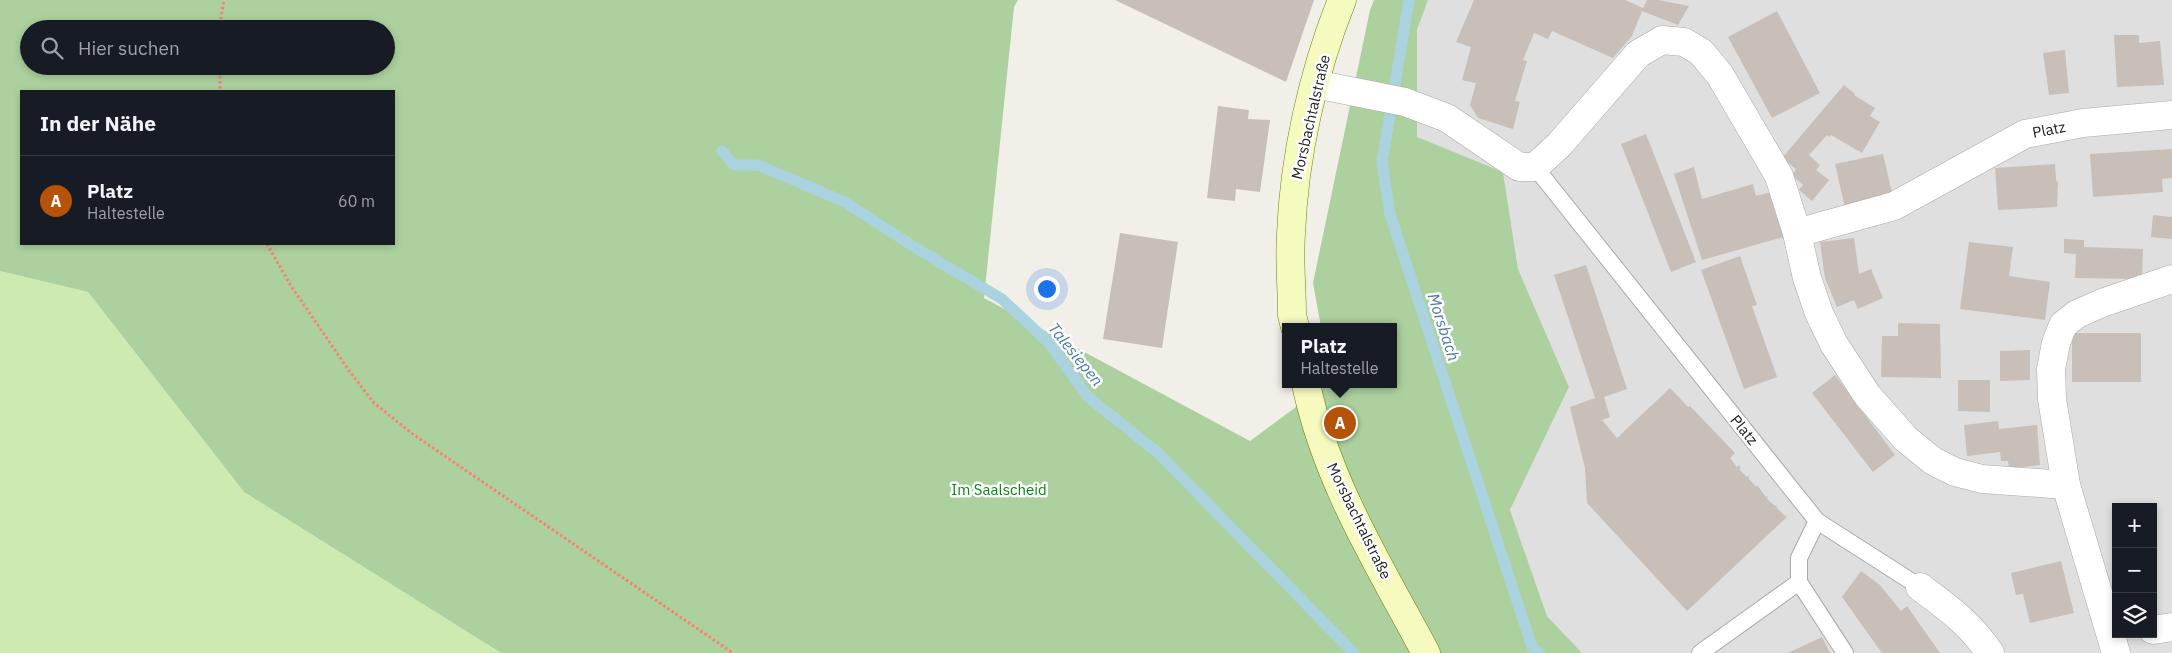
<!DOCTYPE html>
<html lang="de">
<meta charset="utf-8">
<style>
:root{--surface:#171b24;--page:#242831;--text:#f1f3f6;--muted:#9ea1a6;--line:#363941;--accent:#b45309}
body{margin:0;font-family:"IBM Plex Sans",sans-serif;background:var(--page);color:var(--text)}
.controls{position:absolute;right:15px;bottom:15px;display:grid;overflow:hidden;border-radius:0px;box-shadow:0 2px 8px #0003}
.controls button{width:45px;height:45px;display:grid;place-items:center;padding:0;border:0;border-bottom:1px solid var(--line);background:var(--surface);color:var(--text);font:25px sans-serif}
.you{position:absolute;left:1046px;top:288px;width:18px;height:18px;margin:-12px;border:4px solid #fff;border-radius:50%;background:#1a73e8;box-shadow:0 0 0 8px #1a73e833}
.badge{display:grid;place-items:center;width:32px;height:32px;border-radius:50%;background:var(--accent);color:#fff;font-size:16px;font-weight:700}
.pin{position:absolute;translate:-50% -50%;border:2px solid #fff;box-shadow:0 1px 5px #0006}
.popup{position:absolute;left:1282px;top:323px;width:115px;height:65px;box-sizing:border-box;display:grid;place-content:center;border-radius:0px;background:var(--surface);filter:drop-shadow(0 1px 4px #0005);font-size:16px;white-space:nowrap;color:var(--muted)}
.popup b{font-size:19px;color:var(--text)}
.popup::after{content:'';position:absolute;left:50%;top:100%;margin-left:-10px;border:10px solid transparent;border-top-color:var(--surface)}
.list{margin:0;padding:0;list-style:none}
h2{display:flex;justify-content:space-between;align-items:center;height:65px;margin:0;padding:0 20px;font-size:21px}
h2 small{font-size:16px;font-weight:400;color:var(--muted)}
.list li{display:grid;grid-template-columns:32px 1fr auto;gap:15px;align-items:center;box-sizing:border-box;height:90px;padding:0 20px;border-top:1px solid var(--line)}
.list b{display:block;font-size:19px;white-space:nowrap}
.list p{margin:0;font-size:16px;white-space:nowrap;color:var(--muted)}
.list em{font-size:16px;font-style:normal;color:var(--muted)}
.icon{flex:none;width:28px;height:28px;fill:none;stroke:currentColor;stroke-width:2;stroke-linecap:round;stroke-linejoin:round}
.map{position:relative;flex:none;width:2172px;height:653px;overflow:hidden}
.search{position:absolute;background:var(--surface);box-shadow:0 2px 8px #0003;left:20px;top:20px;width:375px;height:55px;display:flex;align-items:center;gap:12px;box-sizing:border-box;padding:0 18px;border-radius:28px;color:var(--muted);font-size:19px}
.panel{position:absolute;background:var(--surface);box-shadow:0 2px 8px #0003;left:20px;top:90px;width:375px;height:155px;border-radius:0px}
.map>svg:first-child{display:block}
.residential{fill:#e0dfdf;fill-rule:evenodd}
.grass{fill:#cdebb0}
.forest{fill:#add19e;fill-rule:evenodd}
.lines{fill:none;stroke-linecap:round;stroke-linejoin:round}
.stream{stroke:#aad3df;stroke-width:11}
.building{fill:#c7bfb8}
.lane-casing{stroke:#a9a9a9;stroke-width:18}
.street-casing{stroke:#a9a9a9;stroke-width:29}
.secondary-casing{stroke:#707d05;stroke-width:29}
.path{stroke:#fa8072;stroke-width:3;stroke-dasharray:2.5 2.5;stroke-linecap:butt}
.lane{stroke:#fff;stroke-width:16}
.street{stroke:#fff;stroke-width:28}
.secondary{stroke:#f7fabf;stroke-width:28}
.labels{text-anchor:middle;stroke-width:5;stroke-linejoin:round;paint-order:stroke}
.street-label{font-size:15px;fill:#222;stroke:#fff}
.park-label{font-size:15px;fill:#0c8416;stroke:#fff}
.water-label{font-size:16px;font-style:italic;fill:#4a7aab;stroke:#fff}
</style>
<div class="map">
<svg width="2172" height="653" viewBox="0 0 2172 653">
<rect width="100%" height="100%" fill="#f2efe9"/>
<!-- residential -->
<path class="residential" d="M1428 0H2172V653H1582L1547 616 1510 510 1569 387 1518 269 1503 172 1417 138V30ZM2116 507H2153V634H2116Z"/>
<!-- grass -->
<polygon class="grass" points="0,271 88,292 244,492 501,653 0,653"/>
<!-- forest -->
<path class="forest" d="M0 0H1018L1014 7 984 298 1250 441 1327 384H1394V327H1321L1313 283 1370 10 1374 0H1428L1417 30V137L1503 172 1518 269 1569 387 1510 510 1547 616 1582 653H501L244 492 88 292 0 271ZM29 29H386V66H29ZM21 91H394V244H21Z"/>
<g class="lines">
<!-- stream -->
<g class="stream">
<polyline points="1409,0 1382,162 1390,214 1532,647 1539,653"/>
<polyline points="722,151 734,165 758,165 845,202 919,250 1002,299 1049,343 1088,397 1158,453 1354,653"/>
</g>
</g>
<!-- building -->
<g class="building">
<polygon points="1115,0 1314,0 1286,82"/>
<polygon points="1474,0 1625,0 1643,8 1647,0 1658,0 1689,6 1678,25 1642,11 1632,36 1613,58 1552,31 1548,39 1534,33 1523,60 1527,61 1515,101 1520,102 1513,129 1478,118 1470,105 1476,83 1462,80 1471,47 1456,42"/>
<polygon points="1777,11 1820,93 1772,118 1728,37"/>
<polygon points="2114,35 2139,35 2139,43 2160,41 2164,85 2117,87"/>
<polygon points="2065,50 2069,93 2049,95 2043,53"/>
<polygon points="1844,85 1855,94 1854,95 1875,108 1870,116 1880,122 1862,153 1831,135 1829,137 1827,135 1809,155 1820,165 1816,170 1829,180 1812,201 1799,190 1803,185 1792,175 1796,169 1782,158"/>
<polygon points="1218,106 1249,110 1248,119 1270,120 1260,192 1236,189 1235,201 1207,198"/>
<polygon points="1646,134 1696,262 1671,272 1621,144"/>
<polygon points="2172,149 2172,178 2162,179 2163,192 2093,197 2090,154"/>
<polygon points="1883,154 1893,197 1845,208 1835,164"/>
<polygon points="2055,164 2056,180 2058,182 2057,207 1998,210 1995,168"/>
<polygon points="1694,167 1702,199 1753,184 1756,196 1772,192 1784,237 1702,260 1674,174"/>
<polygon points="2153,215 2172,217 2172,239 2151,237"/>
<polygon points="1120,233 1178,242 1162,348 1103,339"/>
<polygon points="1854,238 1859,274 1871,269 1883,298 1858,309 1854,300 1837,307 1825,278 1820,242"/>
<polygon points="2064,239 2084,240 2084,247 2143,249 2142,275 2137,279 2075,278 2076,254 2064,253"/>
<polygon points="1969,242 2013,247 2009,276 2050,282 2045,320 1960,309"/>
<polygon points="1740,256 1757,305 1752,306 1777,377 1744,389 1701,270"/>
<polygon points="1586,265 1627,389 1604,397 1610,417 1602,420 1617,438 1670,388 1688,407 1690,406 1735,453 1730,458 1737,467 1739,465 1741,468 1739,469 1747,477 1749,476 1749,479 1756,487 1757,485 1766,497 1768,496 1767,499 1775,506 1776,505 1777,508 1785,516 1786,515 1787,517 1687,611 1587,503 1585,468 1570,407 1595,398 1554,275"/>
<polygon points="1898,323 1940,324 1941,378 1881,377 1882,336 1898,336"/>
<rect x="2072" y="333" width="69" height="49"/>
<polygon points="2030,350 2030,380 2000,381 2000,351"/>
<polygon points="1835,375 1895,455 1873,472 1812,393"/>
<polygon points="1958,380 1990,380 1990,412 1958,411"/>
<polygon points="1998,421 1999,429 2037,425 2040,465 2009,469 2008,461 2001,461 2000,452 1967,456 1964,425"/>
<polygon points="2061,561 2074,613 2030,623 2023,594 2016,595 2011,573"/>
<polygon points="1861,571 1880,585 1901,611 1907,606 1940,653 1882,653 1842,597"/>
<polygon points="1822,637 1830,653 1788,653"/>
</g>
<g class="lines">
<!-- lane casing -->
<g class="lane-casing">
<g id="lane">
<polyline points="1535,167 1817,521 1920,587"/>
<polyline points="1817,521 1799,558 1799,582 1845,653"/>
<polyline points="1700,653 1799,582"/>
</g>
</g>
<!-- street casing -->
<g class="street-casing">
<g id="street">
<polyline points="1315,84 1405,102 1447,118 1519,167 1535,167 1559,145 1638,54 1662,40 1684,42 1701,52 1720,75 1779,176 1797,233 1807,278 1819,313 1834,344 1867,395 1906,439 1933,461 1955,472 1982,479 2066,485"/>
<polyline points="1797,233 1894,206 2025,134 2083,123 2172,115"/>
<path d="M1920 587C1948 608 1970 623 1990 653"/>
<polyline points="2153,630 2172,627"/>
<polyline points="2116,653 2066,485 2052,399 2051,369 2056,343 2063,325 2077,314 2102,303 2172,279"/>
</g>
</g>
<!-- secondary casing -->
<g class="secondary-casing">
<g id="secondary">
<path d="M1295 327 1292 315C1292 288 1289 261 1291 234 1294 157 1313 72 1342 0"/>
<path d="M1306 384C1326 481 1380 567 1426 653"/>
</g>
</g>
<!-- path -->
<g class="path">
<polyline points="219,29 224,0"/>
<polyline points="220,66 220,91"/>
<polyline points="267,244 291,286 350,372 374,403 414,435 733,653"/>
</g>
<!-- lane -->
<use href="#lane" class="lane"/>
<!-- street -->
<use href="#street" class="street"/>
<!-- secondary -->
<use href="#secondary" class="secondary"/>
</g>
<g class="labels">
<!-- street labels -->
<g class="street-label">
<text transform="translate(1311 117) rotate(-77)" y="5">Morsbachtalstraße</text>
<text transform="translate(2049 130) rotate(-11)" y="5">Platz</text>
<text transform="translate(1744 430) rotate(51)" y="5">Platz</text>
<text transform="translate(1359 521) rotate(64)" y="5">Morsbachtalstraße</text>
</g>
<!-- park labels -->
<g class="park-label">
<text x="999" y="495">Im Saalscheid</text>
</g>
<!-- water labels -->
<g class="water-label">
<text transform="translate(1444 327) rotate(72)" y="6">Morsbach</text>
<text transform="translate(1076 354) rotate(51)" y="6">Talesiepen</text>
</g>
</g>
</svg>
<div class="controls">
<button>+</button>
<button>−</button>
<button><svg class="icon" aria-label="layers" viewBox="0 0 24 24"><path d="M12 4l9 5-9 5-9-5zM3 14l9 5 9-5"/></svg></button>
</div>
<div class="you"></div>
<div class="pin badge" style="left:1340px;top:423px">A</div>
<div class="popup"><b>Platz</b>Haltestelle</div>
<div class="search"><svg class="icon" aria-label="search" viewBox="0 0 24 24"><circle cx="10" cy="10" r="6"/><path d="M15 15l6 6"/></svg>Hier suchen</div>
<section class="panel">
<h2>In der Nähe<small></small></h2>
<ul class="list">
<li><span class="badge">A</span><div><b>Platz</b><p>Haltestelle</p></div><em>60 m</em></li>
</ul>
</section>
</div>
